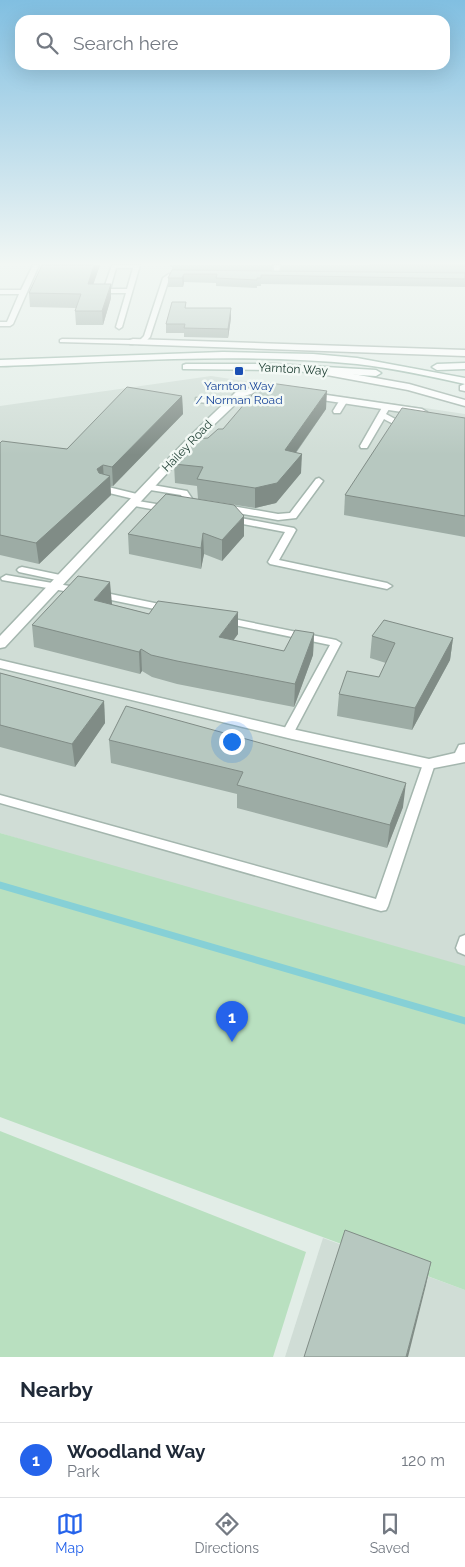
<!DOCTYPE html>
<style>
:root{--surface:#fff;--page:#f6f6f7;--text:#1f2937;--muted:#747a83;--line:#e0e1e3;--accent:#2563eb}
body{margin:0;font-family:Raleway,sans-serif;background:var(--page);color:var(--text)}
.you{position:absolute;left:231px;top:741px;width:18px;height:18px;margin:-12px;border:4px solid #fff;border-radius:50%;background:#1a73e8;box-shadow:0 0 0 8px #1a73e833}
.badge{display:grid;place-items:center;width:32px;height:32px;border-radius:50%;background:var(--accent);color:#fff;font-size:16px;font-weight:700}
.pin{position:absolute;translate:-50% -41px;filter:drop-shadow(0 1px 2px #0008)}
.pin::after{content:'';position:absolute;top:26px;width:18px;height:15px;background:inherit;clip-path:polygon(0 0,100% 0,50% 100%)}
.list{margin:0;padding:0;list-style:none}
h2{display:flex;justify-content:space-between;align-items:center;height:65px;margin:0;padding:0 20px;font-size:21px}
h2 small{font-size:16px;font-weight:400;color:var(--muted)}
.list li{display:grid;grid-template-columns:32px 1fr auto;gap:15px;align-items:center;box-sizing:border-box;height:75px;padding:0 20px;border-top:1px solid var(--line)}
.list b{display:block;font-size:19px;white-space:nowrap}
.list p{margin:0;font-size:16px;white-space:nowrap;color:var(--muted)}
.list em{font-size:16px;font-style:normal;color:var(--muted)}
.icon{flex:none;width:28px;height:28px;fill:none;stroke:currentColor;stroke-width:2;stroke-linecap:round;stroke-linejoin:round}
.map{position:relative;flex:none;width:465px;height:1357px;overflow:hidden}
.search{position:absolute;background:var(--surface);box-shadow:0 5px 20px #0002;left:15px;right:15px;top:15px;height:55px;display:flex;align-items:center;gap:12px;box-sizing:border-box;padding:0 18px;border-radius:15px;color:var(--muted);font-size:19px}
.sheet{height:140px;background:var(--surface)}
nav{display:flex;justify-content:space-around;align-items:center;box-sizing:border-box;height:70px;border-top:1px solid var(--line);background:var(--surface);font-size:14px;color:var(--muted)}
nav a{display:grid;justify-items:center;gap:2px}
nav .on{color:var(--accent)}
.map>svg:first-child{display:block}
.built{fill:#d0ddd6}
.green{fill:#b9e0c0}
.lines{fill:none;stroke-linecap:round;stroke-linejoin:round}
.stream{stroke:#86d0d6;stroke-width:7}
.lane-casing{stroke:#a4b6ae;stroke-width:3}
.street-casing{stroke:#a4b6ae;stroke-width:3}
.secondary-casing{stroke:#9fbaae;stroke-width:3}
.lane{fill:#fff;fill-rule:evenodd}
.street{fill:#fff;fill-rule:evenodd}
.secondary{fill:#fff;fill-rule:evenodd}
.wall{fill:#9daca5}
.shaded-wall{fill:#808c86}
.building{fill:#b7c8c0;stroke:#808c86}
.transit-dot{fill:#1a4fb4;stroke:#f3f9f5;stroke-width:2}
.labels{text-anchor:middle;stroke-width:5;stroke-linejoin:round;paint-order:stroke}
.far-street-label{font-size:12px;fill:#204035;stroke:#f3f9f5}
.far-transit-label{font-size:12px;fill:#164399;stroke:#f3f9f5}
</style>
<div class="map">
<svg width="465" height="1357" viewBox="0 0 465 1357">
<rect width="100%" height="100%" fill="#e2ede7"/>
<!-- built -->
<g class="built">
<polygon points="211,376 465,414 465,977 0,833 0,406"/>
<polygon points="323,1238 465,1290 465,1357 285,1357"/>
</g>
<!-- green -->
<g class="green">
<polygon points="0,833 465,966 465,1290 0,1117"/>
<polygon points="0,1131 306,1252 273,1357 0,1357"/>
</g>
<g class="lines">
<!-- stream -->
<polyline class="stream" points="0,885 465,1021"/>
<!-- lane casing -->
<g class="lane-casing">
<g id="lane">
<polygon points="33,265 39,265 13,324 10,326 0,326 0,322 7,322 19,294 0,294 0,290 21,290"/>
<path d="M112 265H140L122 327 119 329 116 327 126 293H106L103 291ZM116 268H133L127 289H110Z"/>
<polygon points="274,265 280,265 279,277 274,276"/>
<polygon points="169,274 174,275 169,279 150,337 143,344 139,344 137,343 144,336 163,278"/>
<polygon points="62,339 133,340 137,342 133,344 60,342 60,340"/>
<polygon points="196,398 229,402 233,404 229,406 199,402 196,402"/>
<polygon points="341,398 348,400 340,413 334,413 333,411"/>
<path d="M384 404 391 406 386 414 397 420 413 424C405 429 392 424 384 419L367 448H361L360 446Z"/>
<polygon points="319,478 323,481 296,518 278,520 226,511 221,508 226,505 278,514 290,513 316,479"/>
<polygon points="147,484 187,491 193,500 203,503 198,506 187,504 181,495 144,489 143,487"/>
<polygon points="104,486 141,495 142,497 138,500 101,491 100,489"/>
<polygon points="132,500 168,506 173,509 168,512 129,505 127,503"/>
<polygon points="230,516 294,528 296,530 279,560 387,583 392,586 387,589 270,564 268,562 285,532 227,521 227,517"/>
<polygon points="22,567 65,576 66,578 61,581 19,572 17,570 19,568"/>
<polygon points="6,575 81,588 86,591 81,594 2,580 1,578"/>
<polygon points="96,591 169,606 174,609 169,612 92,596 91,594"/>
<polygon points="224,617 336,640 341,643 292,736 288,737 282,733 330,645 220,622 219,620"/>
<polygon points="429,760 435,764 388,906 386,910 381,911 0,803 0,795 376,899 423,764"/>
<polygon points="465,935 465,955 458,952 456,948 460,937"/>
</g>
</g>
<!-- street casing -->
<g class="street-casing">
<g id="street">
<polygon points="133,339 465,350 465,356 130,344 130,340"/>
<polygon points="319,368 409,384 465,400 465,406 408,390 316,373 316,369"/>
<polygon points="465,384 465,391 460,390 460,386"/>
<polygon points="261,385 280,388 281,390 276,393 261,391 244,396 200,438 5,647 0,648 0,636 192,434 236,392"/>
<polygon points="306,392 422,409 427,412 422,415 302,397 301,395 302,393"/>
<polygon points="0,660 292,729 429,759 455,753 459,745 465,744 465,762 429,769 292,739 0,668"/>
</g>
</g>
<!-- secondary casing -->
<g class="secondary-casing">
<g id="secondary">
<path d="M223 352 313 354 357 358 465 378V384C429 376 393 368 357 364 238 352 119 362 0 366V360Z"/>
<polygon points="465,363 465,369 437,370 432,367 437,364"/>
<polygon points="186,364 274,364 376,370 381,373 376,376 274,370 183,369 183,365"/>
</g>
</g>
<!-- lane -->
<use href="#lane" class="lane"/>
<!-- street -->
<use href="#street" class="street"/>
<!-- secondary -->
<use href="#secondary" class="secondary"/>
</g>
<!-- wall -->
<g class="wall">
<polygon points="100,265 93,284 111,298 103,325 76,325 75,311 76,308 30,307 29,293"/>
<polygon points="170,265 273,265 272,271 281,271 281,265 465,265 465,287 261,284 261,286 257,286 257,288 216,286 216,283 184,282 183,287 168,287 168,278 172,270 172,267 170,267"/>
<polygon points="186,308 231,318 228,338 184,337 184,333 166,333 166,324"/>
<polygon points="182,396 183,414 113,486 110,486 111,495 39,564 0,555 0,443 67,449"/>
<polygon points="326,409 296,453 301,473 276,503 255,508 198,499 197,486 175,483 174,464 208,438 223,429"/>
<polygon points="465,418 465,537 344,515 345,495"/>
<polygon points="166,494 244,536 222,561 204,554 201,569 129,554 128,534"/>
<polygon points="111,604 149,614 238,634 233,640 284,651 314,633 313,655 294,707 177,684 152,677 142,671 140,674 34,647 32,625 112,604"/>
<polygon points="372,636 453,638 450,660 412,730 337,716 339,694 379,677 386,663 370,658"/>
<polygon points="0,673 104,701 105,723 75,767 0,747"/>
<polygon points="109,740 403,807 387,848 237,808 237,794 111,763"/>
</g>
<!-- shaded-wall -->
<g class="shaded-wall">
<polygon points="94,265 100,265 89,297 88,284"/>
<polygon points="184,274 184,282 183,287 182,278"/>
<polygon points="111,284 111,298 103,325 102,311"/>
<polygon points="231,308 231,318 228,338 228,329"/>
<polygon points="327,391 326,409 284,469 285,450"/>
<polygon points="182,396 183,414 113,486 112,467"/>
<polygon points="302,454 301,473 276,503 255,508 255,488"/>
<polygon points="103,465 104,481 110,476 111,495 39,564 36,543 97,469"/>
<polygon points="244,516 244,536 222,561 222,540"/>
<polygon points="203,533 204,554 201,569 201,548"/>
<polygon points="110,582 112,604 95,621 94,600"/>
<polygon points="238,612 238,634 220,659 219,637"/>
<polygon points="314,633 313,655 294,707 295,684"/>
<polygon points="453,638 450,660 412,730 415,708"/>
<polygon points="141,649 142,671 140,674 139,652"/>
<polygon points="104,701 105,723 75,767 72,744"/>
<polygon points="406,783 403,807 387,848 390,825"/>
<polygon points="431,1262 426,1285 408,1357 406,1357"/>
</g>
<!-- building -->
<g class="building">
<polygon points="42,265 94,265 88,284 111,284 102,311 75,311 81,294 29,293"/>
<polygon points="369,265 465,265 465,266"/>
<polygon points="172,270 465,273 465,279 261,275 261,278 257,278 257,280 216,278 217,274 184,274 182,278 168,278"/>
<polygon points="172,302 186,302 185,308 231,308 228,329 184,328 185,324 166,324"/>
<polygon points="263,382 327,391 285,450 302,454 277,483 255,488 197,479 203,467 174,464 195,439 208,438 218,429 223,429"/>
<polygon points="127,387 182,396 112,467 103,465 97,469 99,473 110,476 36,543 0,535 0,443 2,441 67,449"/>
<polygon points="402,408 465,418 465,516 345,495"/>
<polygon points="166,494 234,505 244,516 222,540 203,533 201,548 128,534"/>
<polygon points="78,576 110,582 94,600 149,614 158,601 238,612 219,637 284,651 295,630 314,633 295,684 177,661 151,655 141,649 139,652 32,625"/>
<polygon points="384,620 453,638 415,708 339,694 347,671 379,677 395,643 372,636"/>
<polygon points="0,673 104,701 72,744 0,725"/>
<polygon points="126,706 406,783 390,825 237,785 243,772 109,740"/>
<polygon points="345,1230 431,1262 406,1357 304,1357"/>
</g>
<!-- sky -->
<linearGradient id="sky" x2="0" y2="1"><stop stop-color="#81bfe1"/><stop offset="0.58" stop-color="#f2f7f4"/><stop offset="1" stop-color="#f2f7f4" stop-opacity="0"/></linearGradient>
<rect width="465" height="455" fill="url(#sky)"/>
<!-- markers -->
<rect class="transit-dot" x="234" y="366" width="10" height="10" rx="2.5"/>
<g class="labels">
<!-- far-street labels -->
<g class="far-street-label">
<text transform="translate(293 369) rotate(3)" y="4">Yarnton Way</text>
<text transform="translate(187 446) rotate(-46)" y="4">Hailey Road</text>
</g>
<!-- far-transit labels -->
<g class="far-transit-label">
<text x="239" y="390">Yarnton Way<tspan x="239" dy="14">/ Norman Road</tspan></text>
</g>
</g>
</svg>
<div class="you"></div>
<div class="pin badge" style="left:232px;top:1042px">1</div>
<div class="search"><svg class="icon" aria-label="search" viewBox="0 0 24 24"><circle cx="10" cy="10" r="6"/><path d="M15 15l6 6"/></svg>Search here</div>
</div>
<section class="sheet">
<h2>Nearby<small></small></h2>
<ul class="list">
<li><span class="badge">1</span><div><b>Woodland Way</b><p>Park</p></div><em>120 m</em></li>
</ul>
</section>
<nav>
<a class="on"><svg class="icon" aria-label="map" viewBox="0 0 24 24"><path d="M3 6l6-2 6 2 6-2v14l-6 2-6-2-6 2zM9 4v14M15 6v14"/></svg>Map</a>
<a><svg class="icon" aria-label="directions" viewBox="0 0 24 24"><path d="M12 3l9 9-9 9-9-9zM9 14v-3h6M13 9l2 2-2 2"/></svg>Directions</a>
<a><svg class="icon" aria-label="saved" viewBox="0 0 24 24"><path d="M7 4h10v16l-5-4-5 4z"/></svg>Saved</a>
</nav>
